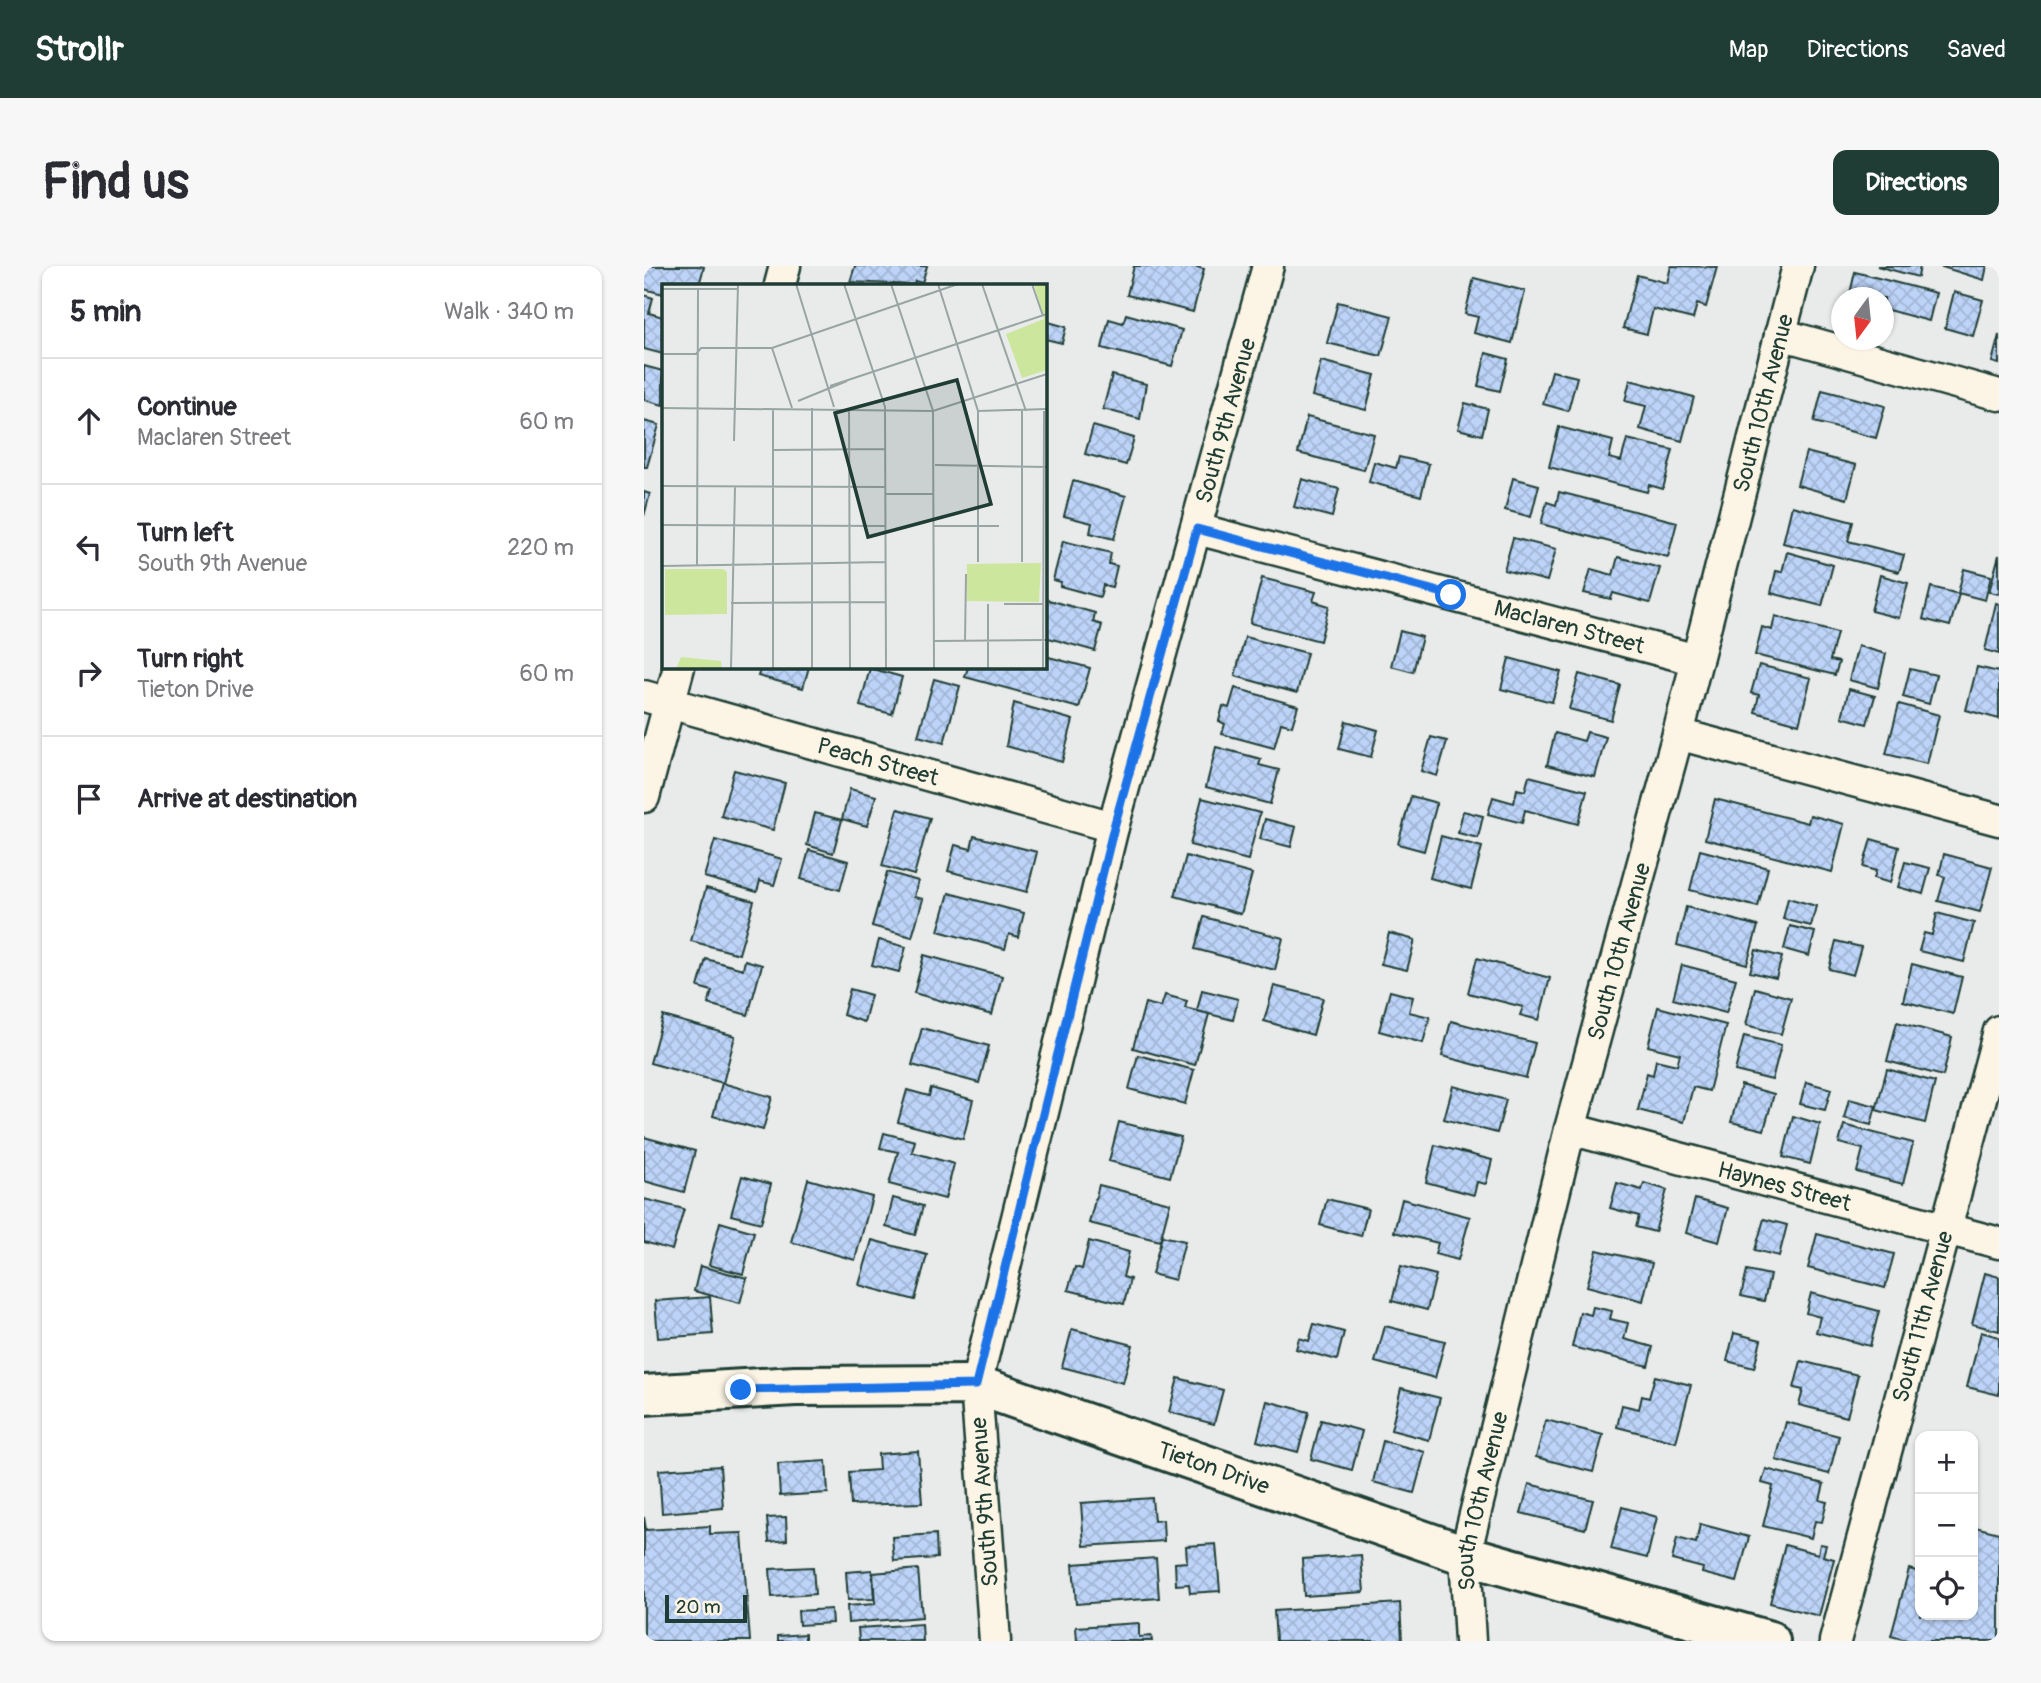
<!DOCTYPE html>
<meta charset="utf-8">
<style>
:root{--surface:#fff;--page:#f7f7f7;--text:#2b2b33;--muted:#7c7c81;--line:#e1e1e2;--accent:#1f3d34}
body{margin:0;font-family:Pangolin,sans-serif;background:var(--page);color:var(--text)}
.controls{position:absolute;right:21px;bottom:21px;display:grid;overflow:hidden;border-radius:14px;box-shadow:0 2px 5px #0004}
.controls button{width:63px;height:63px;display:grid;place-items:center;padding:0;border:0;border-bottom:2px solid var(--line);background:var(--surface);color:var(--text);font:35px sans-serif}
.compass{position:absolute;left:1187px;top:21px;width:63px;height:63px;border-radius:50%;background:var(--surface);box-shadow:0 2px 5px #0004;rotate:195deg}
.scale{position:absolute;left:21px;bottom:18px;width:82px;box-sizing:border-box;padding-left:7px;border:4px solid #1f3d34;border-top:0;font-size:19px;line-height:24px;white-space:nowrap;color:#1f3d34;-webkit-text-stroke:5px #fcf5e5;paint-order:stroke}
.stop{position:absolute;width:21px;height:21px;margin:-16px;border:5px solid #1a73e8;border-radius:50%;background:#fff}
.stop.end{background:#1a73e8;border-color:#fff;box-shadow:0 2px 7px #0008}
.list{margin:0;padding:0;list-style:none}
h2{display:flex;justify-content:space-between;align-items:center;height:91px;margin:0;padding:0 28px;font-size:30px}
h2 small{font-size:23px;font-weight:400;color:var(--muted)}
.list li{display:grid;grid-template-columns:46px 1fr auto;gap:21px;align-items:center;box-sizing:border-box;height:126px;padding:0 28px;border-top:2px solid var(--line)}
.list b{display:block;font-size:26px;white-space:nowrap}
.list p{margin:0;font-size:23px;white-space:nowrap;color:var(--muted)}
.list em{font-size:23px;font-style:normal;color:var(--muted)}
.icon{flex:none;width:38px;height:38px;fill:none;stroke:currentColor;stroke-width:2;stroke-linecap:round;stroke-linejoin:round}
.map{position:relative;flex:none;width:1355px;height:1375px;overflow:hidden;border-radius:14px}
header{display:flex;align-items:center;gap:42px;box-sizing:border-box;height:98px;padding:0 35px;background:var(--accent);color:#fff}
header strong{font-size:33px}
nav{display:flex;gap:38px;margin-inline-start:auto;font-size:24px}
.intro{display:flex;align-items:center;justify-content:space-between;box-sizing:border-box;height:168px;padding:0 42px}
h1{margin:0;font-size:49px}
.button{padding:18px 32px;border-radius:14px;background:var(--accent);color:#fff;font-size:24px;font-weight:700}
main{display:flex;gap:42px;padding:0 42px}
aside{flex:1;background:var(--surface);border-radius:14px;box-shadow:0 2px 5px #0004}
.map>svg:first-child{display:block}
.building{fill:url(#building-cross-hatch);stroke:#1f3d34;stroke-width:2}
.lines{fill:none;stroke-linecap:round;stroke-linejoin:round}
.minor-casing{stroke:#1f3d34;stroke-width:35}
.secondary-casing{stroke:#1f3d34;stroke-width:44}
.minor{stroke:#fcf5e5;stroke-width:30}
.secondary{stroke:#fcf5e5;stroke-width:38}
.route{stroke:#1a73e8;stroke-width:9}
.labels{text-anchor:middle;stroke-width:7;stroke-linejoin:round;paint-order:stroke}
.street-label{font-size:23px;fill:#1f3d34;stroke:#fcf5e5}
.inset-road{fill:none;stroke:#98a5a2;stroke-width:2}
.view{fill:#1f3d34;fill-opacity:0.15;stroke:#1f3d34;stroke-width:3.5}
.inset-edge{fill:none;stroke:#1f3d34;stroke-width:3.5}
</style>
<header>
<strong>Strollr</strong>
<nav><a>Map</a><a>Directions</a><a>Saved</a></nav>
</header>
<div class="intro"><h1>Find us</h1><a class="button">Directions</a></div>
<main>
<aside>
<h2>5 min<small>Walk · 340 m</small></h2>
<ul class="list">
<li><svg class="icon" aria-label="ahead" viewBox="0 0 24 24"><path d="M12 20V5M6 11l6-6 6 6"/></svg><div><b>Continue</b><p>Maclaren Street</p></div><em>60 m</em></li>
<li><svg class="icon" aria-label="left" viewBox="0 0 24 24"><path d="M17 20v-9H6M10 6l-5 5 5 5"/></svg><div><b>Turn left</b><p>South 9th Avenue</p></div><em>220 m</em></li>
<li><svg class="icon" aria-label="right" viewBox="0 0 24 24"><path d="M7 20v-9h11M14 6l5 5-5 5"/></svg><div><b>Turn right</b><p>Tieton Drive</p></div><em>60 m</em></li>
<li><svg class="icon" aria-label="arrive" viewBox="0 0 24 24"><path d="M6 21V4h12l-3 4 3 4H6"/></svg><div><b>Arrive at destination</b></div></li>
</ul>
</aside>
<div class="map">
<svg width="1355" height="1375" viewBox="0 0 1355 1375">
<defs>
<pattern id="building-cross-hatch" width="8" height="8" patternUnits="userSpaceOnUse" patternTransform="scale(1.75)"><rect width="8" height="8" fill="#bdd3f8"/><path d="M0 0l8 8M0 8l8-8" fill="none" stroke="#a2b6d5"/></pattern>
</defs>
<rect width="100%" height="100%" fill="#e9ebeb"/>
<filter id="ink" filterUnits="userSpaceOnUse"><feTurbulence type="fractalNoise" baseFrequency=".0143" numOctaves="2"/><feDisplacementMap in="SourceGraphic" scale="14" xChannelSelector="R" yChannelSelector="G"/><feConvolveMatrix kernelMatrix="1 2 1 2 8 2 1 2 1" color-interpolation-filters="sRGB"/></filter>
<g filter="url(#ink)">
<!-- building -->
<g class="building">
<polygon points="0,0 55,0 60,1 55,19 19,19 19,28 0,23"/>
<polygon points="211,0 283,0 278,17 271,15 270,19 206,16"/>
<polygon points="490,0 549,0 560,3 549,46 483,29"/>
<polygon points="1027,0 1073,1 1062,41 1053,38 1049,53 1009,43 1003,68 979,62 993,9 1023,17"/>
<polygon points="1233,0 1276,0 1274,11"/>
<polygon points="1295,0 1343,0 1340,14"/>
<polygon points="1211,6 1292,27 1285,55 1240,43 1240,32 1205,32"/>
<polygon points="830,12 881,25 868,77 830,67 834,51 821,48"/>
<polygon points="1310,26 1339,34 1329,70 1301,62"/>
<polygon points="0,29 9,32 5,47 19,51 19,88 0,83"/>
<polygon points="694,36 748,50 737,90 683,77"/>
<polygon points="482,48 538,64 528,100 458,82 465,53 479,57"/>
<polygon points="401,55 422,61 418,77 401,73"/>
<polygon points="1355,69 1355,98 1348,96"/>
<polygon points="842,87 864,93 856,125 834,120"/>
<polygon points="677,95 731,109 722,144 668,130"/>
<polygon points="0,100 19,105 19,139 0,134"/>
<polygon points="908,105 933,111 924,145 899,138"/>
<polygon points="468,109 502,118 496,153 459,143"/>
<polygon points="986,114 1050,131 1038,175 996,163 1002,140 981,135"/>
<polygon points="1178,124 1241,140 1232,172 1170,156"/>
<polygon points="821,137 844,143 838,169 814,163"/>
<polygon points="663,151 730,168 720,204 654,187"/>
<polygon points="0,155 15,159 3,201 0,201"/>
<polygon points="449,160 490,172 482,199 441,188"/>
<polygon points="915,161 969,175 965,192 977,195 983,173 1029,184 1019,223 1005,219 1003,226 905,201"/>
<polygon points="1162,186 1212,199 1203,233 1153,219"/>
<polygon points="755,191 785,198 777,230 725,216 730,196 752,202"/>
<polygon points="869,212 895,219 887,251 861,244"/>
<polygon points="658,213 695,223 688,251 650,241"/>
<polygon points="429,215 482,230 470,273 446,267 448,257 420,250"/>
<polygon points="0,226 6,228 0,250"/>
<polygon points="915,226 1033,256 1024,291 897,258 903,236 912,239"/>
<polygon points="1148,240 1209,256 1204,275 1260,289 1255,306 1139,277"/>
<polygon points="869,272 912,283 903,315 860,304"/>
<polygon points="419,275 467,287 465,298 473,300 468,321 459,319 456,331 416,320 417,316 409,314"/>
<polygon points="1143,286 1189,299 1178,340 1127,327 1132,305 1138,306"/>
<polygon points="1355,289 1355,328 1345,326"/>
<polygon points="974,291 1016,302 1006,337 969,327 967,333 940,327 947,303 969,309"/>
<polygon points="1320,303 1347,310 1341,334 1314,327"/>
<polygon points="1236,309 1264,317 1255,352 1227,345"/>
<polygon points="618,312 672,326 669,335 685,340 676,375 606,357"/>
<polygon points="1287,321 1315,328 1306,360 1279,353"/>
<polygon points="401,333 451,347 449,356 458,359 451,385 401,371"/>
<polygon points="1352,337 1355,338 1355,388 1341,384"/>
<polygon points="1131,350 1193,367 1186,394 1195,396 1191,409 1111,389 1118,361 1128,364"/>
<polygon points="756,365 778,371 769,406 747,400"/>
<polygon points="601,371 663,387 653,427 591,410"/>
<polygon points="1214,380 1242,388 1234,422 1205,414"/>
<polygon points="401,390 446,402 435,442 321,411 324,401 401,401"/>
<polygon points="865,392 917,406 908,436 857,423"/>
<polygon points="1115,399 1167,412 1155,458 1111,446 1115,429 1107,427"/>
<polygon points="117,401 165,401 159,422 114,410"/>
<polygon points="1333,401 1355,406 1355,453 1322,444"/>
<polygon points="226,402 258,411 248,448 216,440"/>
<polygon points="1266,403 1292,409 1285,438 1259,431"/>
<polygon points="935,408 976,419 967,454 925,443"/>
<polygon points="290,413 316,420 300,477 274,470"/>
<polygon points="591,422 654,440 648,460 637,457 630,482 578,468 581,458 575,455 579,440 585,442"/>
<polygon points="1205,423 1231,430 1223,458 1198,451"/>
<polygon points="370,437 429,454 418,496 362,480"/>
<polygon points="1255,438 1295,449 1283,498 1242,488"/>
<polygon points="702,455 734,464 727,491 695,483"/>
<polygon points="943,466 962,471 951,511 903,499 911,467 940,475"/>
<polygon points="787,471 803,475 793,510 777,505"/>
<polygon points="572,481 617,493 615,499 635,504 626,538 562,521"/>
<polygon points="90,504 141,517 129,564 77,550"/>
<polygon points="885,510 943,525 934,558 881,544 878,557 844,548 849,531 870,537 873,523 881,525"/>
<polygon points="206,523 232,530 223,560 198,553"/>
<polygon points="767,530 793,537 780,585 754,578"/>
<polygon points="558,532 616,547 604,594 546,579"/>
<polygon points="1071,533 1164,557 1166,549 1200,558 1188,606 1061,573"/>
<polygon points="254,543 286,552 270,609 238,600"/>
<polygon points="819,545 839,550 834,572 814,567"/>
<polygon points="171,547 198,554 189,587 163,579"/>
<polygon points="621,553 652,561 647,581 616,573"/>
<polygon points="330,570 393,586 383,626 304,605 311,579 327,583"/>
<polygon points="797,570 838,581 827,623 786,612"/>
<polygon points="1227,573 1255,581 1246,617 1230,612 1232,605 1219,601"/>
<polygon points="71,574 138,593 130,619 116,615 113,626 60,611"/>
<polygon points="165,584 204,595 196,624 157,613"/>
<polygon points="1056,584 1124,602 1114,641 1046,624"/>
<polygon points="1300,588 1348,601 1336,646 1294,635 1301,611 1295,609"/>
<polygon points="542,590 608,608 597,648 531,630"/>
<polygon points="1261,596 1286,602 1279,628 1254,621"/>
<polygon points="243,606 274,615 270,631 279,633 268,671 228,660"/>
<polygon points="62,622 110,635 95,688 47,675"/>
<polygon points="305,627 380,647 374,671 365,668 361,683 294,665"/>
<polygon points="1144,632 1172,640 1167,660 1139,653"/>
<polygon points="1042,641 1114,660 1103,698 1033,679"/>
<polygon points="1293,647 1330,657 1320,696 1275,685 1280,667 1288,669"/>
<polygon points="560,651 639,672 631,704 551,683"/>
<polygon points="1146,660 1171,666 1165,690 1140,683"/>
<polygon points="745,667 771,674 763,704 737,698"/>
<polygon points="235,674 262,681 255,706 228,699"/>
<polygon points="1192,675 1217,681 1209,709 1185,703"/>
<polygon points="1112,684 1138,691 1132,712 1106,706"/>
<polygon points="280,689 358,710 348,749 270,727"/>
<polygon points="833,692 906,712 895,754 876,749 879,741 824,727"/>
<polygon points="62,693 99,703 101,694 118,699 104,749 64,738 68,725 54,721"/>
<polygon points="1268,698 1318,711 1309,748 1259,735"/>
<polygon points="1038,699 1092,713 1082,747 1029,733"/>
<polygon points="630,720 679,732 669,769 620,755"/>
<polygon points="1111,722 1147,732 1137,768 1102,759"/>
<polygon points="206,723 227,729 220,756 199,749"/>
<polygon points="558,724 594,733 589,754 553,745"/>
<polygon points="746,725 769,731 765,746 786,751 779,777 735,765"/>
<polygon points="521,729 543,735 541,742 565,748 551,799 489,782 501,737 517,741"/>
<polygon points="1014,741 1082,759 1065,825 1049,821 1040,856 994,844 1003,807 1009,809 1012,794 1033,799 1036,788 1004,780"/>
<polygon points="19,750 91,770 79,817 6,797"/>
<polygon points="807,755 891,777 882,812 798,790"/>
<polygon points="1253,756 1308,771 1299,810 1243,795"/>
<polygon points="278,762 345,780 335,817 268,799"/>
<polygon points="1100,770 1137,779 1128,814 1091,805"/>
<polygon points="494,789 550,804 541,838 485,823"/>
<polygon points="1243,803 1291,816 1281,857 1232,844"/>
<polygon points="1162,816 1187,823 1181,844 1156,838"/>
<polygon points="78,817 128,831 119,864 69,850"/>
<polygon points="1097,819 1130,828 1120,864 1087,856"/>
<polygon points="809,820 862,834 853,867 800,853"/>
<polygon points="287,822 329,834 319,873 254,856 263,824 285,830"/>
<polygon points="1205,833 1232,840 1227,859 1200,852"/>
<polygon points="1149,850 1176,858 1166,898 1139,891"/>
<polygon points="475,856 537,871 526,911 465,895"/>
<polygon points="1200,859 1269,877 1259,918 1213,906 1219,883 1195,877"/>
<polygon points="240,867 271,875 268,886 310,898 301,933 245,918 254,886 236,882"/>
<polygon points="0,871 51,885 40,926 0,915"/>
<polygon points="791,879 848,894 842,918 833,916 830,929 782,916"/>
<polygon points="98,910 127,918 117,957 87,949"/>
<polygon points="164,913 228,931 211,994 147,976"/>
<polygon points="973,917 998,924 1000,917 1023,924 1011,966 992,961 995,950 966,942"/>
<polygon points="455,919 526,937 516,975 445,957"/>
<polygon points="249,932 279,940 271,969 242,961"/>
<polygon points="0,933 40,943 28,984 0,976"/>
<polygon points="683,933 724,943 717,970 676,959"/>
<polygon points="758,933 826,951 814,994 791,988 794,977 750,966"/>
<polygon points="1051,933 1084,942 1075,976 1042,967"/>
<polygon points="1120,953 1143,959 1135,990 1111,984"/>
<polygon points="76,956 110,966 99,1008 65,999"/>
<polygon points="1173,968 1250,988 1241,1022 1164,1002"/>
<polygon points="518,970 541,975 531,1014 508,1008"/>
<polygon points="228,974 283,989 271,1034 215,1019"/>
<polygon points="445,975 485,986 479,1011 486,1013 480,1038 424,1024 431,1001 438,1003"/>
<polygon points="953,984 1008,997 999,1035 943,1020"/>
<polygon points="56,1000 103,1012 96,1037 50,1025"/>
<polygon points="757,1000 792,1009 783,1044 748,1035"/>
<polygon points="1103,1004 1126,1009 1120,1035 1097,1030"/>
<polygon points="1341,1007 1355,1011 1355,1065 1328,1058"/>
<polygon points="1167,1027 1235,1045 1226,1080 1172,1066 1176,1051 1162,1047"/>
<polygon points="66,1031 69,1068 14,1072 11,1035"/>
<polygon points="949,1041 968,1045 966,1053 984,1057 980,1073 1009,1081 1004,1100 928,1081 936,1046 947,1049"/>
<polygon points="670,1058 700,1066 693,1094 652,1083 655,1072 665,1075"/>
<polygon points="741,1060 801,1075 791,1112 731,1096"/>
<polygon points="428,1063 489,1079 479,1117 418,1101"/>
<polygon points="1337,1066 1355,1071 1355,1129 1323,1121"/>
<polygon points="1090,1067 1117,1074 1110,1102 1083,1095"/>
<polygon points="1157,1095 1214,1109 1203,1151 1155,1139 1159,1124 1150,1122"/>
<polygon points="1011,1110 1047,1119 1032,1176 973,1161 978,1139 995,1143 998,1130 1005,1132"/>
<polygon points="534,1112 579,1124 570,1158 525,1146"/>
<polygon points="757,1122 796,1132 785,1174 747,1164"/>
<polygon points="623,1135 665,1146 654,1186 613,1175"/>
<polygon points="677,1154 718,1165 708,1204 667,1193"/>
<polygon points="902,1154 959,1169 949,1206 892,1191"/>
<polygon points="1142,1156 1195,1170 1185,1208 1132,1194"/>
<polygon points="739,1175 781,1186 770,1227 729,1216"/>
<polygon points="274,1185 278,1237 207,1239 205,1206 235,1204 234,1188"/>
<polygon points="182,1195 184,1227 136,1230 134,1198"/>
<polygon points="76,1200 79,1242 18,1247 15,1204"/>
<polygon points="1122,1203 1180,1218 1176,1234 1183,1236 1178,1256 1171,1255 1167,1272 1119,1260 1129,1220 1118,1217"/>
<polygon points="885,1218 949,1234 941,1263 877,1247"/>
<polygon points="508,1232 510,1255 519,1254 520,1275 440,1280 437,1237"/>
<polygon points="978,1241 1013,1251 1003,1292 967,1283"/>
<polygon points="0,1251 2,1264 66,1260 66,1268 98,1267 106,1375 0,1375"/>
<polygon points="142,1251 143,1274 125,1276 123,1252"/>
<polygon points="1056,1258 1105,1271 1093,1316 1058,1307 1059,1302 1028,1294 1033,1272 1052,1277"/>
<polygon points="1331,1261 1355,1267 1355,1375 1266,1375 1247,1370 1265,1303 1276,1306 1276,1349 1329,1349"/>
<polygon points="292,1268 293,1292 250,1295 248,1271"/>
<polygon points="572,1278 576,1325 546,1327 545,1318 532,1319 531,1297 543,1296 542,1280"/>
<polygon points="1176,1278 1182,1279 1179,1290 1190,1293 1175,1350 1126,1337 1141,1279 1174,1288"/>
<polygon points="717,1289 720,1326 660,1330 658,1293"/>
<polygon points="512,1292 515,1332 432,1338 429,1298"/>
<polygon points="169,1301 171,1328 128,1331 126,1303"/>
<polygon points="274,1303 278,1351 204,1357 203,1340 231,1338 229,1307"/>
<polygon points="228,1304 230,1333 204,1334 202,1306"/>
<polygon points="756,1337 758,1375 632,1375 630,1345"/>
<polygon points="187,1343 188,1357 155,1359 154,1345"/>
<polygon points="495,1357 495,1371 507,1370 508,1375 433,1375 432,1361"/>
<polygon points="278,1358 279,1375 215,1375 214,1362"/>
<polygon points="161,1368 161,1375 134,1375 134,1370"/>
</g>
<g class="lines">
<!-- minor casing -->
<g class="minor-casing">
<g id="minor">
<polyline points="136,19 141,0"/>
<polyline points="1136,68 1355,129"/>
<path id="s1" d="M553 263 1053 394"/>
<path id="s2" d="M0 430 469 561"/>
<polyline points="1034,468 1355,554"/>
<polyline points="0,531 35,401"/>
<path id="s3" d="M926 863 1355 977"/>
<path id="s4" d="M351 1375 332 1119 469 561 624 0"/>
<path id="s5" d="M826 1375 821 1289 926 863 1034 468 1154 0"/>
<path id="s6" d="M1191 1375 1355 765"/>
</g>
</g>
<!-- secondary casing -->
<g class="secondary-casing">
<g id="secondary">
<path id="s7" d="M0 1129 151 1120 332 1119 821 1289 1126 1375"/>
</g>
</g>
<!-- minor -->
<use href="#minor" class="minor"/>
<!-- secondary -->
<use href="#secondary" class="secondary"/>
</g>
</g>
<g class="lines" filter="url(#ink)">
<!-- route -->
<polyline class="route" points="97,1124 332,1119 470,561 553,263 807,329"/>
</g>
<g class="labels">
<!-- street labels -->
<g class="street-label">
<text dy="8" stroke="none"><textPath href="#s5" startOffset="1276">South 10th Avenue</textPath></text>
<text dy="8" stroke="none"><textPath href="#s4" startOffset="1253">South 9th Avenue</textPath></text>
<text dy="8" stroke="none"><textPath href="#s1" startOffset="385">Maclaren Street</textPath></text>
<text dy="8" stroke="none"><textPath href="#s2" startOffset="243">Peach Street</textPath></text>
<text dy="8" stroke="none"><textPath href="#s5" startOffset="709">South 10th Avenue</textPath></text>
<text dy="8" stroke="none"><textPath href="#s3" startOffset="222">Haynes Street</textPath></text>
<text dy="8" stroke="none"><textPath href="#s6" startOffset="336">South 11th Avenue</textPath></text>
<text dy="8" stroke="none"><textPath href="#s7" startOffset="584">Tieton Drive</textPath></text>
<text transform="translate(340 1236) rotate(-94)" y="8">South 9th Avenue</text>
<text dy="8" stroke="none"><textPath href="#s5" startOffset="142">South 10th Avenue</textPath></text>
</g>
</g>
<!-- overview -->
<g transform="translate(18 18)">
<rect width="385" height="385" fill="#e9ebeb"/>
<path d="M372 0H385V86L360 94 344 50 382 35ZM379 279 377 318 305 317V280ZM3 285H61L65 288V330L3 331Z" fill="#cce79d"/>
<path d="M372 43 385 82 360 90 347 51ZM320 285H371L375 305 365 315H316L308 308 306 298ZM360 288 372 298 364 311 322 312 310 304V296L318 289ZM358 290V309H316V291ZM19 373 59 377 60 385H14Z" fill="#cce79d" fill-rule="evenodd"/>
<path class="inset-road" d="M134 0 172 123M182 0 223 123 224 385M229 0 271 127 272 385M276 0 316 127V278M320 0 364 127M370 0 381 32M0 5H76M110 64 130 124M0 70H34L39 64H110L296 0M168 102 385 30M136 117 185 97M0 124 271 127 385 90M150 124V385M187 124 188 385M316 127 385 125M72 157 76 0M111 166 224 165M273 181 385 183M0 202 224 203M224 210H272M0 241 224 242M272 242H337M360 278V127M0 282 224 278M35 282 36 5M69 319 224 318M342 320H382M272 357 384 356M303 357 304 290M69 385 73 203M111 385V125M326 385V320M381 385 382 127"/>
<path class="view" d="M295 96 329 220 206 253 173 129Z"/>
<rect width="385" height="385" class="inset-edge"/>
</g>
</svg>
<div class="controls">
<button>+</button>
<button>−</button>
<button><svg class="icon" aria-label="locate" viewBox="0 0 24 24"><circle cx="12" cy="12" r="6"/><path d="M12 2v4M12 18v4M2 12h4M18 12h4"/></svg></button>
</div>
<svg class="compass" viewBox="-18 -18 36 36"><path d="M0-13l5 13h-10z" fill="#e53935"/><path d="M0 13l5-13h-10z" fill="#7c7c81"/></svg>
<div class="scale">20 m</div>
<div class="stop" style="left:807px;top:329px"></div>
<div class="stop end" style="left:97px;top:1124px"></div>
</div>
</main>
